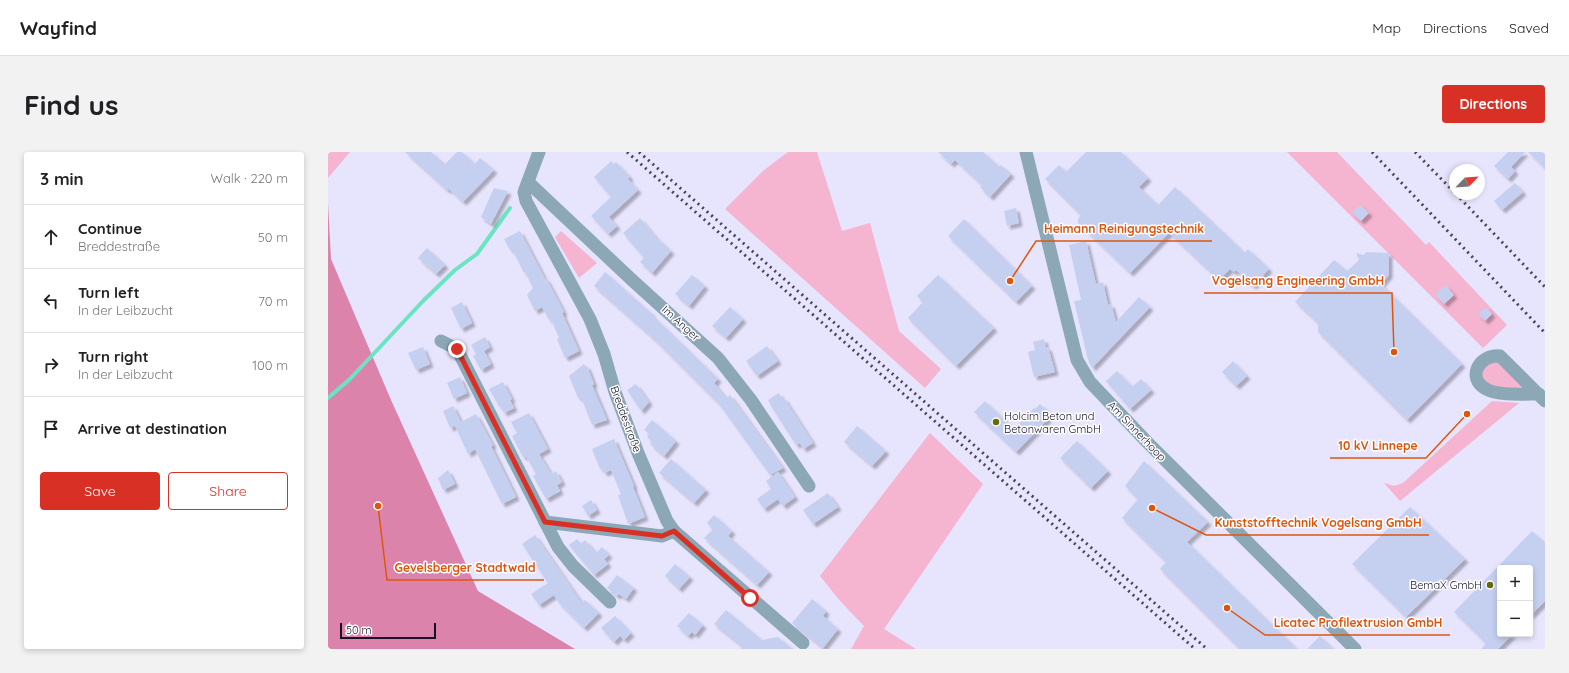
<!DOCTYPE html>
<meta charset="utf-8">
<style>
:root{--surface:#fff;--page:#f2f2f2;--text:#202124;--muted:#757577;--line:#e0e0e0;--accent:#d93025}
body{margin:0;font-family:Quicksand,sans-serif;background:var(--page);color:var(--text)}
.controls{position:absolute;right:12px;bottom:12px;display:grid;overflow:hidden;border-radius:4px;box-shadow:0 2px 6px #0003}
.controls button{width:36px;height:36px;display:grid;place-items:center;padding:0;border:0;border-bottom:1px solid var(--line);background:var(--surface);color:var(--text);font:20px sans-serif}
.compass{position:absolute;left:1121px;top:12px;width:36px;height:36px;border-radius:50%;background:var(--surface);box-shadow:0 2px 6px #0003;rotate:65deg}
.scale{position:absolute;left:12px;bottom:10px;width:96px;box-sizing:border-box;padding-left:4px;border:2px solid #171228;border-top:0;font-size:11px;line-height:14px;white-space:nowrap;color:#171228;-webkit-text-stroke:3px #fff;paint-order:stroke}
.stop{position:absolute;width:12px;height:12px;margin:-9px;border:3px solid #d93025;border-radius:50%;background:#fff}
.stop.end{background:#d93025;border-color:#fff;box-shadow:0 1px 4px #0008}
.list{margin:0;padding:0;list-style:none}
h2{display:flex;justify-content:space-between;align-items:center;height:52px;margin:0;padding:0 16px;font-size:17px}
h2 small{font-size:13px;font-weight:400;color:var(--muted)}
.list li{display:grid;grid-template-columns:26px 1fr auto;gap:12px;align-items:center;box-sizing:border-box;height:64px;padding:0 16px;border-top:1px solid var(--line)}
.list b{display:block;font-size:15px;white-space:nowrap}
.list p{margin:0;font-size:13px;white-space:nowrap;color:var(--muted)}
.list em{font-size:13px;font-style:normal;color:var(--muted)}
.actions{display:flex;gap:8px;padding:12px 16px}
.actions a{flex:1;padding:9px 0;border:1px solid var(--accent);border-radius:4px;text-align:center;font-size:14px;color:var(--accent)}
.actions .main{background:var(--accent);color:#fff}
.icon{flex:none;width:22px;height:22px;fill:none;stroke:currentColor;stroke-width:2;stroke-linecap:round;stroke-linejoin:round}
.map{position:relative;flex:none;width:1217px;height:497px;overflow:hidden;border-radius:4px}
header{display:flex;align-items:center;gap:24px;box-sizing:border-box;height:56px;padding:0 20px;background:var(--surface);border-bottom:1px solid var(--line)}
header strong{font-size:19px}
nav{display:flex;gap:22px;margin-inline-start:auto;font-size:14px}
.intro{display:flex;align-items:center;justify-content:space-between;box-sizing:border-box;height:96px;padding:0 24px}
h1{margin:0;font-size:28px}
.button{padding:10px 18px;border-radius:4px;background:var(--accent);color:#fff;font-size:14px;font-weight:700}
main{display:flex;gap:24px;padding:0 24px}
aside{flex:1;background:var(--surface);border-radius:4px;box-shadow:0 2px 6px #0003}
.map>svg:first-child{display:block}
.green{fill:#f5b4cf}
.forest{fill:#dc83ab}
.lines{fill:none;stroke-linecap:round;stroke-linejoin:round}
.stream{stroke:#6ce4c2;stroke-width:4}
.building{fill:#c5cff0;filter:url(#shadow)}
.minor{stroke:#8ca8b7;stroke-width:13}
.rail{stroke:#49445b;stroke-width:3;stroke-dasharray:2 4;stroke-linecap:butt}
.route{stroke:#d93025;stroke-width:5}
.poi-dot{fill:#676a0c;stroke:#fff;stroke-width:1.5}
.labels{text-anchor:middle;stroke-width:3;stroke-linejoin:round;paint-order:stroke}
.street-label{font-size:11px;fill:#171228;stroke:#fff}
.poi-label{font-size:11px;fill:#171228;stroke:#fff;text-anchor:start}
.leader{fill:none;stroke:#de550d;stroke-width:1.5}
.callout-dot{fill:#de550d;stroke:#fff;stroke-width:1.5}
.callout-label{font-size:12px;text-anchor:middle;font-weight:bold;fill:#de550d;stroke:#fff;stroke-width:3;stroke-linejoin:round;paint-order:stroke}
</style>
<header>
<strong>Wayfind</strong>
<nav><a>Map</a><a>Directions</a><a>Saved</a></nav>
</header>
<div class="intro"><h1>Find us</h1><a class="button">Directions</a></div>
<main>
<aside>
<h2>3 min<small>Walk · 220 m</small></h2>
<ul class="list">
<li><svg class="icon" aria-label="ahead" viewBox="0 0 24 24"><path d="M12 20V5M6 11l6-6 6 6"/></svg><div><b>Continue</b><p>Breddestraße</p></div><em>50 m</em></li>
<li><svg class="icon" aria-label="left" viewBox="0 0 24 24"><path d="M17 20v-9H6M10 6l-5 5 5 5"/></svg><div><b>Turn left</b><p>In der Leibzucht</p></div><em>70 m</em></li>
<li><svg class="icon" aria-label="right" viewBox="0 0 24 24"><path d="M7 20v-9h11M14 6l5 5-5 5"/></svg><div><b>Turn right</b><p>In der Leibzucht</p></div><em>100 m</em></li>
<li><svg class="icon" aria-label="arrive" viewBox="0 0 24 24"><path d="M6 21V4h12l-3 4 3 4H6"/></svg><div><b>Arrive at destination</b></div></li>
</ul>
<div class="actions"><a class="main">Save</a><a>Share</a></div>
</aside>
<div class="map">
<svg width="1217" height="497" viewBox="0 0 1217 497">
<defs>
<filter id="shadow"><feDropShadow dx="3.5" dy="3.5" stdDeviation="1" flood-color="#0004"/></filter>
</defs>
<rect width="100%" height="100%" fill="#e7e4fd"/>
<!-- green -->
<g class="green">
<polygon points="0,0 22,0 0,26"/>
<polygon points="460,0 489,0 514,79 542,71 571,179 613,217 597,236 397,57 436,18"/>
<polygon points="959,0 1009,0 1098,93 1101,90 1179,173 1155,196"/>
<polygon points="233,79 269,111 251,126 227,85"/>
<polygon points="1165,204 1204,236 1162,238 1150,218"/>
<polygon points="1164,249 1191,251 1072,349 1056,331 1066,334 1075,331"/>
<polygon points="602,281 655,332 556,477 588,497 523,497 536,474 513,450 492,424"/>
</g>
<!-- forest -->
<polygon class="forest" points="0,51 3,107 63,248 150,439 247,497 0,497"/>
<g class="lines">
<!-- stream -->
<polyline class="stream" points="0,246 22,227 95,149 127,118 149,102 182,56"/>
</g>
<!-- building -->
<g class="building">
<polygon points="77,0 103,0 117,12 129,0 134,0 147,12 152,6 166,18 135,50 121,37 119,38"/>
<polygon points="610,0 655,0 671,15 673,13 683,22 662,45 652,35 654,33 627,8 623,12"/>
<polygon points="758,0 793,0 820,26 811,35 830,53 847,35 917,101 920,97 941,117 925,134 908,118 906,120 902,117 891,128 841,81 802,121 750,71 750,67 753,63 717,27 731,13 738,20"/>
<polygon points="1180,0 1197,0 1183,15 1187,19 1180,27 1166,14"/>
<polygon points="1200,0 1217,0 1217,16"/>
<polygon points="283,9 286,12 288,10 302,25 300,27 310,38 281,65 289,74 280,82 263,64 283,45 266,25"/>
<polygon points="1187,31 1195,40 1174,58 1166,49"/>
<polygon points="166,36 180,39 163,72 153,65"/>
<polygon points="1032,53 1041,61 1033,69 1024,61"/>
<polygon points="688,56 691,71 679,74 676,59"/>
<polygon points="312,66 328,85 343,99 324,121 312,110 316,106 295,81"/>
<polygon points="636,67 704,134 688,150 620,84"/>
<polygon points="192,79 217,127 218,126 236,160 234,161 251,199 237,206 229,187 231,186 223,167 221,168 214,155 207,159 199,143 205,136 197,120 196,121 184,97 182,98 176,87"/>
<polygon points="758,89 768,132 775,130 780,153 783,152 788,170 811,145 822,155 764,216 760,208 746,149 753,148 741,93"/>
<polygon points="99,96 117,113 108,122 90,106"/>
<polygon points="1038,100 1061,101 1061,123 1053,132 1134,212 1079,268 990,180 990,171 967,150 1006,108 1019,119 1031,108 1028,101 1036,103"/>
<polygon points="277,120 324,162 324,163 390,227 386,231 398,246 402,243 455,316 442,323 391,252 326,187 266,134"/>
<polygon points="364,123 377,134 361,154 347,142"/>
<polygon points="610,123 666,176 628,214 580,166 595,150 589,144"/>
<polygon points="1118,133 1126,143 1116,152 1107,142"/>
<polygon points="134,150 144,171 133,177 123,156"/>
<polygon points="402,155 415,167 398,186 384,174"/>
<polygon points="1158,155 1164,162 1157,169 1150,162"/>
<polygon points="157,185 162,195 156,199 163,212 153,218 145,204 148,202 143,193"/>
<polygon points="716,187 718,196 720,195 727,220 706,225 700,200 707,198 705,190"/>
<polygon points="439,194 450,209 429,224 418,209"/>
<polygon points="95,195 102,212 88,218 80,201"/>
<polygon points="905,209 919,224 908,234 894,220"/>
<polygon points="256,212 257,214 259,214 266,232 264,233 279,268 264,273 253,245 250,246 241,224"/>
<polygon points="789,219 804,235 813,227 823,238 802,257 778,229"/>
<polygon points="132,225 139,241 126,247 119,231"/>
<polygon points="175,230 184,247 182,248 186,256 176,261 172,254 171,254 161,237"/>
<polygon points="308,232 321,250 313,259 299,238"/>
<polygon points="451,241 454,247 456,246 485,291 475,297 472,291 468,293 443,254 440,248"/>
<polygon points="657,249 686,277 706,256 707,257 712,252 722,261 719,265 720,267 688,300 646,260"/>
<polygon points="125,254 133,270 148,262 165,293 163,294 188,345 174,352 147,297 140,302 127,274 122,276 115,259"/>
<polygon points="201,261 220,297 211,302 223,322 228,319 234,330 229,333 232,339 218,347 205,324 208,322 198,304 195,305 184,284 189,281 183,270"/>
<polygon points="324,268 348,289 336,304 322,292 324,290 319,285 322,282 316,278"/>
<polygon points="529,274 558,299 544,314 516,290"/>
<polygon points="286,287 306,334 305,335 317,365 300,372 290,343 293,342 283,318 276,321 274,316 272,317 264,297"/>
<polygon points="749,289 780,319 763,336 732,306"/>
<polygon points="343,307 378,338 366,351 331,321"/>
<polygon points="816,309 880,370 859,390 969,497 912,497 832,417 838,410 794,366 810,347 797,334"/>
<polygon points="120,318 127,332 115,338 110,326"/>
<polygon points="450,320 467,345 455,354 450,347 436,357 429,347 443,337 438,329"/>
<polygon points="500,341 510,355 485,372 475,358"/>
<polygon points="263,348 269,358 260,364 254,354"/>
<polygon points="1082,355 1137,407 1078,465 1024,412"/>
<polygon points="386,363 404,379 400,384 441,420 429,433 376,386 385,377 379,371"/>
<polygon points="1204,379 1217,391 1217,449 1202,464 1202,416 1172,416 1172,482 1185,482 1170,497 1153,497 1158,491 1126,460"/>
<polygon points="207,383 254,451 257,448 271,461 256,476 231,451 226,443 211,453 203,442 220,431 194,392"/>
<polygon points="249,387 253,392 257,388 268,401 274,395 281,403 276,407 280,412 266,423 241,393"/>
<polygon points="347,412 362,425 351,437 337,424"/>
<polygon points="289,423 306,436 298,447 291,442 289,444 279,436"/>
<polygon points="484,447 498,459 495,464 510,477 495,496 464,471"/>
<polygon points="398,458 434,488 450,485 465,497 413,497 413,493 386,472"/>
<polygon points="361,461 375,473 367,483 364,480 360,484 349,474"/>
<polygon points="287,464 303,481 296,488 292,484 286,490 273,476"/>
<polygon points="992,484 1005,497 979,497"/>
</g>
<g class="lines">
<!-- minor -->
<g class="minor">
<polyline points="211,0 196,40 198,49 262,167 276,202 287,240 310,301 339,369 346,379 475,491"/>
<polyline points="698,0 749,208 762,230 819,290 1027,497"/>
<polyline points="200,30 304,128 390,206 423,248 481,334"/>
<polyline points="113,189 129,197 230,395 245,414 282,450"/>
<path d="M1211 242C1197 242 1170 244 1158 237 1138 226 1151 202 1172 204L1217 249"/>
<polyline points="217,370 334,384 346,379"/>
</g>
<!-- rail -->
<g class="rail">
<polyline points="299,0 867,497"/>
<polyline points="311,0 879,497"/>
<polyline points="1044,0 1217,181"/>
<polyline points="1087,0 1127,41"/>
<polyline points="1128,42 1217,135"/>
</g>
</g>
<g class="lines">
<!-- route -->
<polyline class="route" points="129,197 217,370 334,384 346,379 422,446"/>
</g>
<!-- markers -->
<g class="poi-dot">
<circle cx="668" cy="270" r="4"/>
<circle cx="1162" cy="433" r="4"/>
</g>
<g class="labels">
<!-- street labels -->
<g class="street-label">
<text transform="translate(353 171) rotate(42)" y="4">Im Anger</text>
<text transform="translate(298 267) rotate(70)" y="4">Breddestraße</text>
<text transform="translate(809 279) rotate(46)" y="4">Am Sinnerhoop</text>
</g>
<!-- poi labels -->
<g class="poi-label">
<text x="676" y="268">Holcim Beton und<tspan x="676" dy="13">Betonwaren GmbH</tspan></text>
<text x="1154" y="437" text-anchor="end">BemaX GmbH</text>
</g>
</g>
<!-- callouts -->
<path class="leader" d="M682 129L708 89H884M1066 200L1064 141H876M1139 262L1098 306H1002M824 356L878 383H1101M50 354L59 428H216M899 456L937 483H1122"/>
<g class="callout-dot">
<circle cx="682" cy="129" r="4"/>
<circle cx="1066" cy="200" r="4"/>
<circle cx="1139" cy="262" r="4"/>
<circle cx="824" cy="356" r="4"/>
<circle cx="50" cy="354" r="4"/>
<circle cx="899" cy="456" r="4"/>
</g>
<g class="callout-label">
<text x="796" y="81">Heimann Reinigungstechnik</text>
<text x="970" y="133">Vogelsang Engineering GmbH</text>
<text x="1050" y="298">10 kV Linnepe</text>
<text x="990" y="375">Kunststofftechnik Vogelsang GmbH</text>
<text x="137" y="420">Gevelsberger Stadtwald</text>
<text x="1030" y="475">Licatec Profilextrusion GmbH</text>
</g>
</svg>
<div class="controls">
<button>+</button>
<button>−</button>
</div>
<svg class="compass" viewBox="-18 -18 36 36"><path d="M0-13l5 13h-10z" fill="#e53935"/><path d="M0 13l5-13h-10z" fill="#757577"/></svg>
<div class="scale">50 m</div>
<div class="stop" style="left:422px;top:446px"></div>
<div class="stop end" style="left:129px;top:197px"></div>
</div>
</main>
